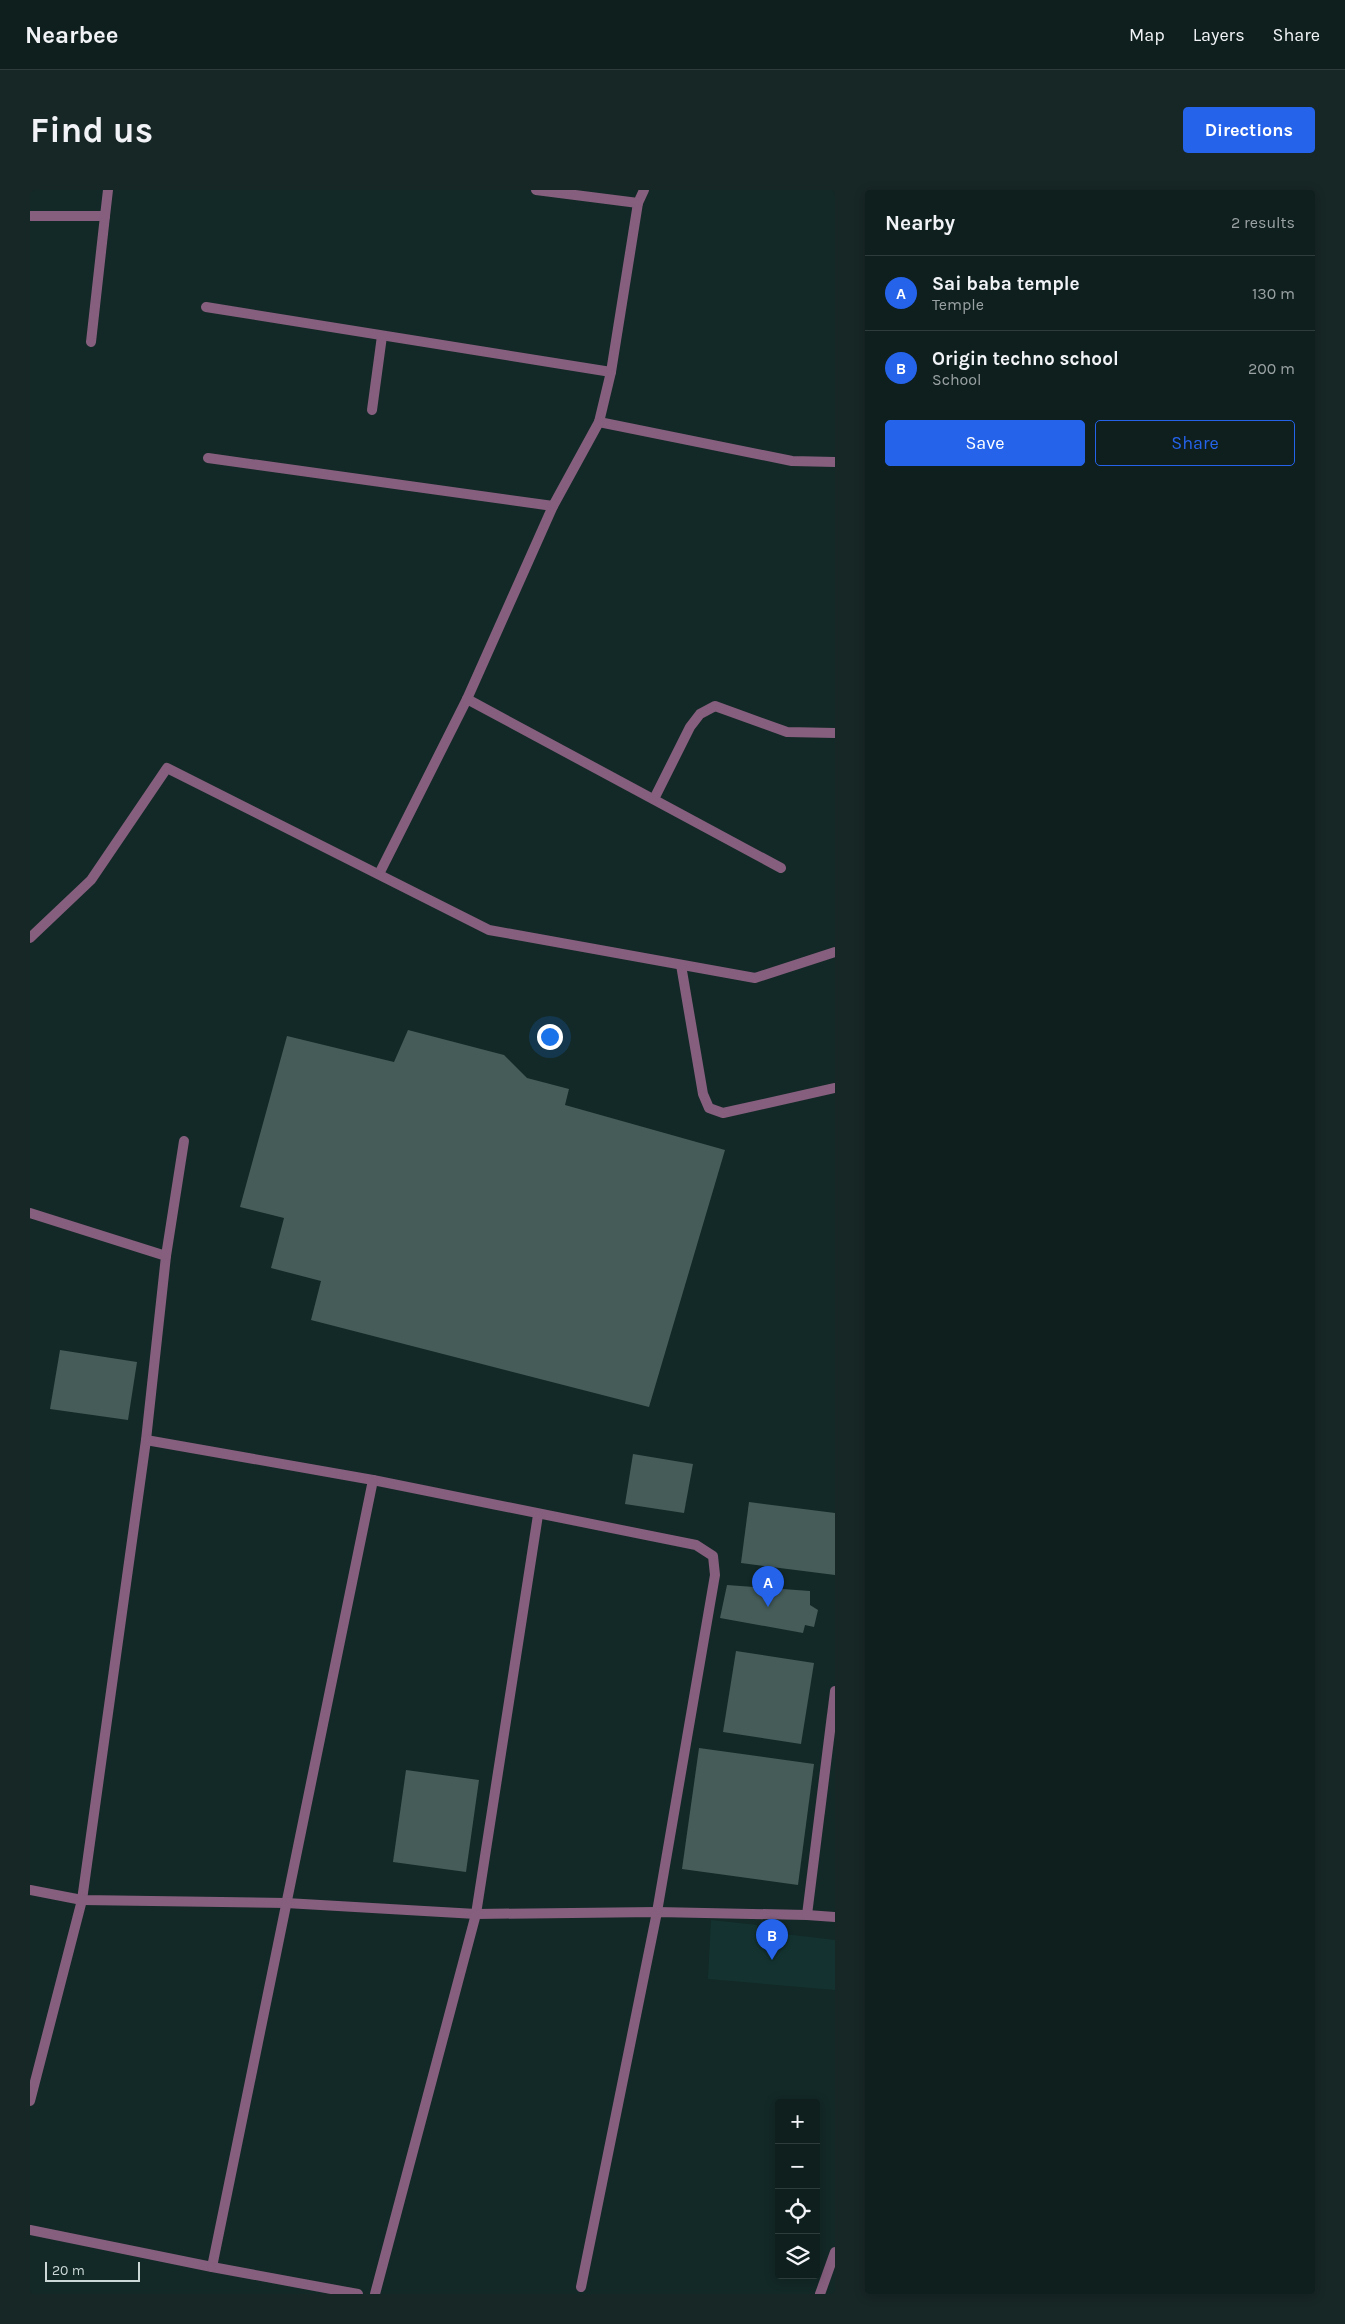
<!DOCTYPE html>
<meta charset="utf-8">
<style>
:root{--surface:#0e1f1d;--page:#172726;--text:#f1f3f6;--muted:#9ba2a4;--line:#2e3d3b;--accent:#2563eb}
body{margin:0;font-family:Karla,sans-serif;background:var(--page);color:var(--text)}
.controls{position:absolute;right:15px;bottom:15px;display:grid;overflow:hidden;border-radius:5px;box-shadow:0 2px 12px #0003}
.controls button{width:45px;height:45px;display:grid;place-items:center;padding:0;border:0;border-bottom:1px solid var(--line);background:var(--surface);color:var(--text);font:25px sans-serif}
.scale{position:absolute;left:15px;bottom:12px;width:95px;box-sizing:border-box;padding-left:5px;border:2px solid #cbd8d6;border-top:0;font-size:14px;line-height:18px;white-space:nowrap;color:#cbd8d6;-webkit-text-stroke:4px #132927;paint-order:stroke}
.you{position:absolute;left:519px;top:846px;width:18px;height:18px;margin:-12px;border:4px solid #fff;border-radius:50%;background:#1a73e8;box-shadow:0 0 0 8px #1a73e833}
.badge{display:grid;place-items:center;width:32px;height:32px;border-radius:50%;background:var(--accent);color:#fff;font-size:16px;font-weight:700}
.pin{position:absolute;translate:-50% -41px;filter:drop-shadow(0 1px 2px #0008)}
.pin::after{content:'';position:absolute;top:26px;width:18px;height:15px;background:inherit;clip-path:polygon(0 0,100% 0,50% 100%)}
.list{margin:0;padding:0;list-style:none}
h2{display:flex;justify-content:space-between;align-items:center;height:65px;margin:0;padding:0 20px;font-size:21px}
h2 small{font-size:16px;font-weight:400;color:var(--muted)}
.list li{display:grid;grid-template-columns:32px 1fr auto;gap:15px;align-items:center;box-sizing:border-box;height:75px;padding:0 20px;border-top:1px solid var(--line)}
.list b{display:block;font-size:19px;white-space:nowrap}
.list p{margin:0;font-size:16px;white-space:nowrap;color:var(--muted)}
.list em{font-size:16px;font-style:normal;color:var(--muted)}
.actions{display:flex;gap:10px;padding:15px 20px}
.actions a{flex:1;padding:11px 0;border:1px solid var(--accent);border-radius:5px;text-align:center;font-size:18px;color:var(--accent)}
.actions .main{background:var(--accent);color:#fff}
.icon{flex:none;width:28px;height:28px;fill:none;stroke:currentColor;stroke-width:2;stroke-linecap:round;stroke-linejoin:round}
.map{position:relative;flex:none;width:805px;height:2104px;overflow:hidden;border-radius:5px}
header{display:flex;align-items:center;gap:30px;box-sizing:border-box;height:70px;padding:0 25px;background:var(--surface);border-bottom:1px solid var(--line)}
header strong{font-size:24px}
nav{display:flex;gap:28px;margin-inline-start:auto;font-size:18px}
.intro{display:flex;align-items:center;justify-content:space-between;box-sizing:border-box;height:120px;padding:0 30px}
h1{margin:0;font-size:35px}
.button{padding:12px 22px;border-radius:5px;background:var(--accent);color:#fff;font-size:18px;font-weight:700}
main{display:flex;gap:30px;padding:0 30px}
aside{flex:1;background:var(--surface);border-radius:5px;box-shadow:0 2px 12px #0003}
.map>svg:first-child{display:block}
.built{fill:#143330}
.building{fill:#455c59}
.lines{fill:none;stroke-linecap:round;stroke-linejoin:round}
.street{stroke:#865f7e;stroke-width:10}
</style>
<header>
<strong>Nearbee</strong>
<nav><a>Map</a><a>Layers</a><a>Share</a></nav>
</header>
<div class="intro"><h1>Find us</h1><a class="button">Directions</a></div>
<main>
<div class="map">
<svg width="805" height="2104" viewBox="0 0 805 2104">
<rect width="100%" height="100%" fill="#132927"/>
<!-- built -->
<polygon class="built" points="681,1730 727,1735 727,1741 805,1750 805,1800 678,1789"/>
<!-- building -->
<g class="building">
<polygon points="378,840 474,865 497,888 539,899 535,915 695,960 619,1217 281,1130 291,1091 241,1078 254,1028 210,1017 257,846 364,872"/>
<polygon points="30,1160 107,1172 98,1230 20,1219"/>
<polygon points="603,1264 663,1274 654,1323 595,1314"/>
<polygon points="719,1312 805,1323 805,1385 711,1373"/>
<polygon points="697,1395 780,1401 780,1415 788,1420 784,1437 775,1435 773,1443 690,1428"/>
<polygon points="706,1461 784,1473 771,1554 693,1542"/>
<polygon points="669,1558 784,1574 768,1695 652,1679"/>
<polygon points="376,1580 449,1590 436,1682 363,1672"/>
</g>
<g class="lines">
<!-- street -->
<g class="street">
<polyline points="506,0 608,13"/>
<polyline points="0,26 75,26 78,0"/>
<polyline points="176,117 581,182"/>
<polyline points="61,152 75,26"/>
<polyline points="342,220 352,146"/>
<polyline points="569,232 762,271 805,272"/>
<polyline points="178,268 523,316"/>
<polyline points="437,509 751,678"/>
<polyline points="624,609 660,537 670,524 685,516 757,542 805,543"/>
<polyline points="349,684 437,509 523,316 569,232 581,182 608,13 614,0"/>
<polyline points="0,748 61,690 137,578 459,740 725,788 805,762"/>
<polyline points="651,775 673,904 679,918 693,923 805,898"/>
<polyline points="0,1023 136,1066 116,1250 52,1710 0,1911"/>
<polyline points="136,1066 154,951"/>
<polyline points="116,1250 343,1290 666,1355 683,1366 685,1385 627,1722 551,2097"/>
<polyline points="0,1700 52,1710 256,1713 446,1724 627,1722 777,1725 805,1727"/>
<polyline points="777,1725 805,1501"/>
<polyline points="0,2040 182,2077 343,1290"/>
<polyline points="182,2077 328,2104"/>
<polyline points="345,2104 446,1724 508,1325"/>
<polyline points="790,2104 805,2062"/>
</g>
</g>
</svg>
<div class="controls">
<button>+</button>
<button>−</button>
<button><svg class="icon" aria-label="locate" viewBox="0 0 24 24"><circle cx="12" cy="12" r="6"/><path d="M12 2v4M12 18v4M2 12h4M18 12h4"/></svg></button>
<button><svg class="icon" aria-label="layers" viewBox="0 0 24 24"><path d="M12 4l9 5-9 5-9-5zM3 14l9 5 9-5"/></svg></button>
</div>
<div class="scale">20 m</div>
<div class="you"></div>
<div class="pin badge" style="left:738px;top:1417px">A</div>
<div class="pin badge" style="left:742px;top:1770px">B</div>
</div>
<aside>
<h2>Nearby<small>2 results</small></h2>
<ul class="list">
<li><span class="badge">A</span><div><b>Sai baba temple</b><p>Temple</p></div><em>130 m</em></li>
<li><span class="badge">B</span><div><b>Origin techno school</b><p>School</p></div><em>200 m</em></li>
</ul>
<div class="actions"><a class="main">Save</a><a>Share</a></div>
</aside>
</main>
